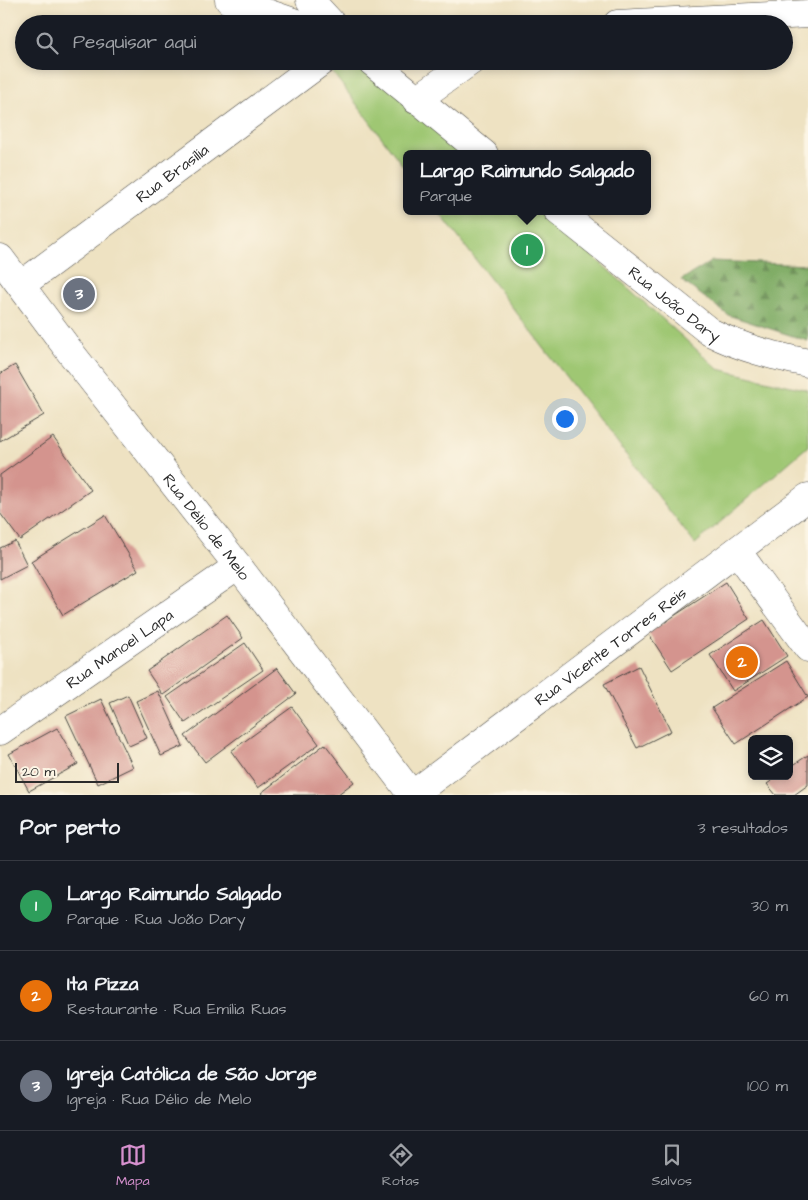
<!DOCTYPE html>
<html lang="pt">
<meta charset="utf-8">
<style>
:root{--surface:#171b24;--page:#242831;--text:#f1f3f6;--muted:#9ea1a6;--line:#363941;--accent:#d690ce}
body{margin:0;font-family:"Architects Daughter",sans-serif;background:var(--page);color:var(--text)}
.controls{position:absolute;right:15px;bottom:15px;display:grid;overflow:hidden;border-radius:8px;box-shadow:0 2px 8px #0003}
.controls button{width:45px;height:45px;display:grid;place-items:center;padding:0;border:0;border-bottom:1px solid var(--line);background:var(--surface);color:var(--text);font:25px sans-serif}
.scale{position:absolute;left:15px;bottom:12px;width:104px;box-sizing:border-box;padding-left:5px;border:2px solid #2b2b2b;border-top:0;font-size:14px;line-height:18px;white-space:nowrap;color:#2b2b2b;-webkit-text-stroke:4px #fcf5e5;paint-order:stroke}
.you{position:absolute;left:564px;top:418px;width:18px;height:18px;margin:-12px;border:4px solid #fff;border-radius:50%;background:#1a73e8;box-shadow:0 0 0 8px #1a73e833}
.badge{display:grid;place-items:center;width:32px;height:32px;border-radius:50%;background:var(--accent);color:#fff;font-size:16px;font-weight:700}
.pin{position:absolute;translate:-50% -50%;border:2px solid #fff;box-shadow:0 1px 5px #0006}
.popup{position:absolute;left:403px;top:150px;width:248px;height:65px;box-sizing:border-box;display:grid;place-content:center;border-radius:8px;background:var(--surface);filter:drop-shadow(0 1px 4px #0005);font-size:16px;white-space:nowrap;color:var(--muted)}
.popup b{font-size:19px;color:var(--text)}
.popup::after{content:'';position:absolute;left:50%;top:100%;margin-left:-10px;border:10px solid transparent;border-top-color:var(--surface)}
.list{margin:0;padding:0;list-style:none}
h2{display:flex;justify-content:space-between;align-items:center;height:65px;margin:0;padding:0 20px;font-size:21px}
h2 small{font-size:16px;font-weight:400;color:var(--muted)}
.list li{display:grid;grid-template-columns:32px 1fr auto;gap:15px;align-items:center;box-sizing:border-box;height:90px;padding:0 20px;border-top:1px solid var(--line)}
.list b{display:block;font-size:19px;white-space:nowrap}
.list p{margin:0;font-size:16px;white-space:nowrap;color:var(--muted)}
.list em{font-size:16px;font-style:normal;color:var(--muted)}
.icon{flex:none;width:28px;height:28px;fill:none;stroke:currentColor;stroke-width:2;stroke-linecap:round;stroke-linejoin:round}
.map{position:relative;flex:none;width:808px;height:795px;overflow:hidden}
.search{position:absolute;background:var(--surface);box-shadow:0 2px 8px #0003;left:15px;right:15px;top:15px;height:55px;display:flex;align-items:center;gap:12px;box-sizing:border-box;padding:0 18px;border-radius:28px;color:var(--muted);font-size:19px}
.sheet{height:335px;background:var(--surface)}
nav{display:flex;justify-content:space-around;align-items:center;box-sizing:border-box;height:70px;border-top:1px solid var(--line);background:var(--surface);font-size:14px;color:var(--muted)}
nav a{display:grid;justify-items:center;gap:2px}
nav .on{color:var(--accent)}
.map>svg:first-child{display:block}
.forest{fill:url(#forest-firs);stroke:#556c48}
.green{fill:#9fc773;stroke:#65794f}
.building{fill:#d4948e}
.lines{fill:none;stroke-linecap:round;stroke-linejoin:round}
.street-casing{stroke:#484642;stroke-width:29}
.street{stroke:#fff;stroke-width:28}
.labels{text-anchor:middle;stroke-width:5;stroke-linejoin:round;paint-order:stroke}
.street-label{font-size:16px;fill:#2b2b2b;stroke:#fcf5e5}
</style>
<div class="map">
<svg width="808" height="795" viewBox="0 0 808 795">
<defs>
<pattern id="forest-firs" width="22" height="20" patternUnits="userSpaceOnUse" patternTransform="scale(1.25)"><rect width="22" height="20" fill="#7fac65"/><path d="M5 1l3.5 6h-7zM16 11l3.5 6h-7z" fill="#688c53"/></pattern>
</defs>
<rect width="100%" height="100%" fill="#fcf5e5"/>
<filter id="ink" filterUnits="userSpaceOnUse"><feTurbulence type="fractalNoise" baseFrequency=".02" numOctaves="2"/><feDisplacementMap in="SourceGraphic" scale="10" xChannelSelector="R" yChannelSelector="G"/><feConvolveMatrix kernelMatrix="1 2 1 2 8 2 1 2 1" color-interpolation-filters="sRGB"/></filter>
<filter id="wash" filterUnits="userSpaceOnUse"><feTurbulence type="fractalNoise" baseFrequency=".0096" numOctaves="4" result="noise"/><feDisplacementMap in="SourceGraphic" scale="20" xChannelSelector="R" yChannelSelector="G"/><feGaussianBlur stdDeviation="1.12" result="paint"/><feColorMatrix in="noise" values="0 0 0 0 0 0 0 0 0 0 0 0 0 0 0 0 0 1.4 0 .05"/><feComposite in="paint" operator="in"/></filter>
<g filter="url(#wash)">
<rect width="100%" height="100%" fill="#eee2c2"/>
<!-- forest -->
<polygon class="forest" points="712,261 808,265 808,341 728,315 681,280"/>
<!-- green -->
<g class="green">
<polygon points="324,61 372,61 479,154 407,154 407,171"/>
<polygon points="438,211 543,211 718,369 808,390 808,446 695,544"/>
</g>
<g id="blocks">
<!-- building -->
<g class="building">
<polygon points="15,365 44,415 0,441 0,374"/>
<polygon points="53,437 91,490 20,540 0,513 0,475"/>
<polygon points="105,515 138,570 63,615 31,561"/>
<polygon points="15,541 27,565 0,579 0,548"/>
<polygon points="726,582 749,619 672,670 648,633"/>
<polygon points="227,615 243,638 163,695 147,671"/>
<polygon points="764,620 787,656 733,691 710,655"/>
<polygon points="245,643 263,670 185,723 167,697"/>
<polygon points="786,661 808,697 736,744 712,708"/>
<polygon points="639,666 671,731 637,748 604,684"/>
<polygon points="277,668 296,694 205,762 185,736"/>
<polygon points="158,691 183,746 161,756 136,701"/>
<polygon points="128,695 147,738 129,746 110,703"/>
<polygon points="101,699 133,767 98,784 66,716"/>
<polygon points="292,707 319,744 258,788 231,751"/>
<polygon points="57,728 78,764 29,791 9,754"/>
<polygon points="325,744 354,782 337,795 263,795 261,793"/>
<polygon points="808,755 808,785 794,795 776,795 767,784 778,776 789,776 789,768"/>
</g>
</g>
</g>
<g filter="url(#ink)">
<use href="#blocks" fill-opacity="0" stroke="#484642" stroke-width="1"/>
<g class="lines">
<!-- street casing -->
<g class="street-casing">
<g id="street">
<polyline points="229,0 299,24"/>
<polyline points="310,0 332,24"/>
<polyline points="617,24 808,14"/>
<polyline points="371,61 484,154"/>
<polyline points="416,100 471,61"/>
<path id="s1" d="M558 211 710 332C744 349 771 355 808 363"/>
<path id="s2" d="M0 258 71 353 238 566 412 795"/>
<path id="s3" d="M21 285 322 61"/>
<polyline points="737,551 808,648"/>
<path id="s4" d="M0 731 238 566"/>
<path id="s5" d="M412 795 808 497"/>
</g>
</g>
<!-- street -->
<use href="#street" class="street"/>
</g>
</g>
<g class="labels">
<!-- street labels -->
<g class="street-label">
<text dy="6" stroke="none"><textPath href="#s3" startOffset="188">Rua Brasília</textPath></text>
<text dy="6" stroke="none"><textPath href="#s1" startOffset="149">Rua João Dary</textPath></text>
<text dy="6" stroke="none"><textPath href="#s2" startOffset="339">Rua Délio de Melo</textPath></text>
<text dy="6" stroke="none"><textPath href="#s5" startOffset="248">Rua Vicente Torres Reis</textPath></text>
<text dy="6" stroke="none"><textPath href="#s4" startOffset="145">Rua Manoel Lapa</textPath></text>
</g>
</g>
</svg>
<div class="controls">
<button><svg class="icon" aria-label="layers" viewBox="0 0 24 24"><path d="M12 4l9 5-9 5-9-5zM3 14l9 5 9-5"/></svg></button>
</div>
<div class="scale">20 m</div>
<div class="you"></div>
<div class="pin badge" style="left:527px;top:250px;background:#2e9e5b">1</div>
<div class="popup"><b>Largo Raimundo Salgado</b>Parque</div>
<div class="pin badge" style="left:742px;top:662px;background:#e8710a">2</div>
<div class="pin badge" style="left:79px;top:294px;background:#6b7280">3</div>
<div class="search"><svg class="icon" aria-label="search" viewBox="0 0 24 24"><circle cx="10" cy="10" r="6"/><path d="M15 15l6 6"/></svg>Pesquisar aqui</div>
</div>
<section class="sheet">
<h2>Por perto<small>3 resultados</small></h2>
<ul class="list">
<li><span class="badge" style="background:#2e9e5b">1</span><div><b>Largo Raimundo Salgado</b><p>Parque · Rua João Dary</p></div><em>30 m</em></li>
<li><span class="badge" style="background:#e8710a">2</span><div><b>Ita Pizza</b><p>Restaurante · Rua Emília Ruas</p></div><em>60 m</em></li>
<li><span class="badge" style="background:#6b7280">3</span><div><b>Igreja Católica de São Jorge</b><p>Igreja · Rua Délio de Melo</p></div><em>100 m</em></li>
</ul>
</section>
<nav>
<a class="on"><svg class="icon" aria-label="map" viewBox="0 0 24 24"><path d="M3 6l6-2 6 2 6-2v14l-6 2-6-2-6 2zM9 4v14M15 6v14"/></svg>Mapa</a>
<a><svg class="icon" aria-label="directions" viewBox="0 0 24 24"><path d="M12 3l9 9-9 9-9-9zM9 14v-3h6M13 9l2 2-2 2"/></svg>Rotas</a>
<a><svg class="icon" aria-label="saved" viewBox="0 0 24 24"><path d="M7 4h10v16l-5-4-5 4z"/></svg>Salvos</a>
</nav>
